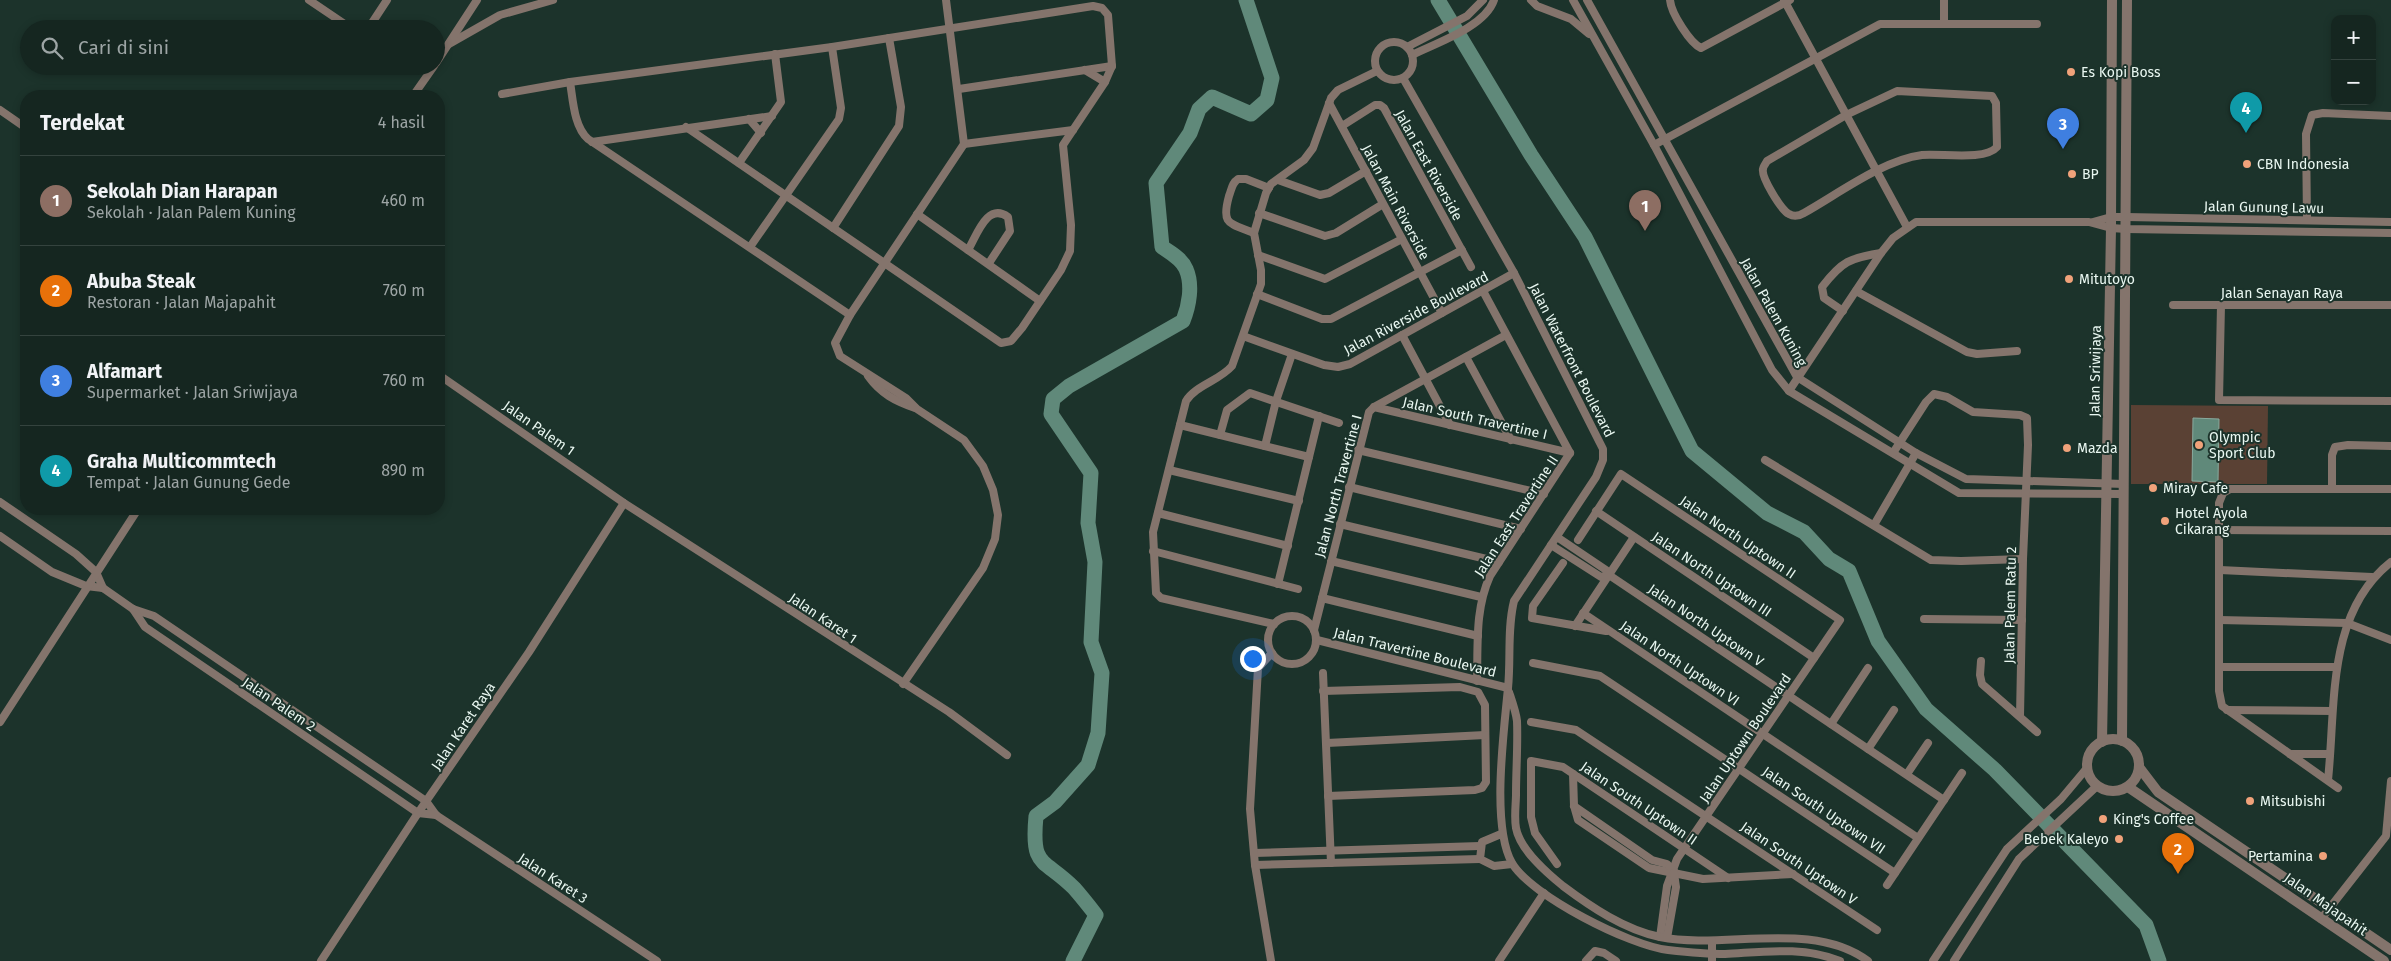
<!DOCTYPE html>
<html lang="id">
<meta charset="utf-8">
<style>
:root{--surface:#152620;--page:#1e2e29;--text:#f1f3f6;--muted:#9da5a5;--line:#34433e;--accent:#f0a27a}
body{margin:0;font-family:"Fira Sans",sans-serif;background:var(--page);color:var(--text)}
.controls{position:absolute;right:15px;top:15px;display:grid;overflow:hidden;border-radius:10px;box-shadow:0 2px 8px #0003}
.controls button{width:45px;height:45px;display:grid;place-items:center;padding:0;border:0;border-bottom:1px solid var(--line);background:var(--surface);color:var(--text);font:25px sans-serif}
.you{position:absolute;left:1252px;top:658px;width:18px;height:18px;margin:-12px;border:4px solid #fff;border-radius:50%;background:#1a73e8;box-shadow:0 0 0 8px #1a73e833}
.badge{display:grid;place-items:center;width:32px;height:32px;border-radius:50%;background:var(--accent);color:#fff;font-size:16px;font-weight:700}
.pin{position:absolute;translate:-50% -41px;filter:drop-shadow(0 1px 2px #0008)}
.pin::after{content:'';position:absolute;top:26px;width:18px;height:15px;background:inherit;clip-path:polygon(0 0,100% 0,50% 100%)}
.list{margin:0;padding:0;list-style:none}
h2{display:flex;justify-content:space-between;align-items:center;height:65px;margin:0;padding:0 20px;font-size:21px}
h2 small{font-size:16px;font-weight:400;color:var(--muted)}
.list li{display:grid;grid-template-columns:32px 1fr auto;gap:15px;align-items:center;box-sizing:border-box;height:90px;padding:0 20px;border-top:1px solid var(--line)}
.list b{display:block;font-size:19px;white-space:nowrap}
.list p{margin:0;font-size:16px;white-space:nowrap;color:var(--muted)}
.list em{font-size:16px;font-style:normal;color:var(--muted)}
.icon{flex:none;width:28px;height:28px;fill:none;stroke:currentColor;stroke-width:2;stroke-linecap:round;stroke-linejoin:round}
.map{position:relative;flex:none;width:2391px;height:961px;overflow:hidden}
.search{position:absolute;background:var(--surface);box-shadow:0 2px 8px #0003;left:20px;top:20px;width:425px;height:55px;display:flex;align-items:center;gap:12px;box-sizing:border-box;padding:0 18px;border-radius:28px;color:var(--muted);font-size:19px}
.panel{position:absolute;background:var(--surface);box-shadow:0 2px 8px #0003;left:20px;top:90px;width:425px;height:425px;border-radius:20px}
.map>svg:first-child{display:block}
.green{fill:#5a4134}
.water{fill:#60897a;stroke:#89aa9e}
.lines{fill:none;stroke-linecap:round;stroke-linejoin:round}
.river{stroke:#60897a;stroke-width:15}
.minor{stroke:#84746c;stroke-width:8}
.tertiary{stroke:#84746c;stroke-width:10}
.poi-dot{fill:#f0a27a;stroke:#1c332b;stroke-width:2}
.labels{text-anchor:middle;stroke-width:4;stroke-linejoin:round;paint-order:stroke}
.poi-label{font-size:14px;fill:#e9f7f1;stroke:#1c332b;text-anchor:start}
.street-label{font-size:14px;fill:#e9f7f1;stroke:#1c332b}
</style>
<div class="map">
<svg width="2391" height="961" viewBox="0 0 2391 961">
<rect width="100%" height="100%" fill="#1c332b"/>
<!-- green -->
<polygon class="green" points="2131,405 2268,406 2267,484 2131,484"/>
<!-- water -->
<polygon class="water" points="2193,418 2219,419 2218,482 2192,481"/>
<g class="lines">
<!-- river -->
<g class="river">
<polyline points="1438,0 1531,155 1585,237 1692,451 1767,513 1804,532 1829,559 1849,571 1878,641 1926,709 1995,770 2146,925 2159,961"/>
<path d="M1073 961 1096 915C1089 906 1082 897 1074 888 1043 857 1031 869 1036 816L1055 802 1088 765 1098 733 1102 673 1091 642 1095 562 1088 523 1091 473 1051 414 1053 399 1069 386 1183 321C1189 306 1193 285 1186 269 1182 259 1171 253 1162 247L1156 183 1190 133 1199 109 1212 97 1251 114 1267 100 1272 78 1246 0"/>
</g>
<!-- minor -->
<g class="minor">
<polyline points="309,0 352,29"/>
<polyline points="1531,0 1537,6 1571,19 1589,34"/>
<polyline points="1573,0 1654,145 1772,370 1789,391 1959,493 2124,494"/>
<polyline points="1587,0 1797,377 1916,453 1966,479 2124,484"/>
<path d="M1670 0C1671 13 1690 43 1701 48L1790 0"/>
<polyline points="1784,0 1907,227"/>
<polyline points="1944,23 1944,0"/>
<polyline points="368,29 387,0"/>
<circle cx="1394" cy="61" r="19"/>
<polyline points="449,44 500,15 553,0"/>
<polyline points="1407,47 1467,16 1483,0"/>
<path d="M1412 55C1436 43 1485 27 1494 0"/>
<polyline points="436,63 477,0"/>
<polyline points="1085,70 1105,82"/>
<path d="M1403 78 1514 273 1603 449V460L1596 477 1514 601C1507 629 1511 659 1508 688 1504 731 1491 826 1512 863 1531 896 1631 946 1668 950 1686 952 1706 954 1725 954 1764 952 1802 946 1840 961"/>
<path d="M570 82C573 100 574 127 588 139L850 315"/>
<polyline points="959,89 1112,66"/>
<path d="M1897 91 1992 96 1996 103 1997 147C1985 161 1940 153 1922 155 1883 160 1838 194 1804 213 1799 216 1794 217 1789 214 1781 210 1761 177 1763 169 1763 167 1766 163 1767 161L1846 115Z"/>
<polyline points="502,94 570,82 832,47 1093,6 1102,8 1108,15 1112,66 1105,82 1063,145 1071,225 1070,251 1061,270 1022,328 1011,341 1001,343 686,127"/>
<polyline points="413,96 434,66"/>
<polyline points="1329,103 1442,313"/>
<polyline points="0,110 26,128"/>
<polyline points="749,119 761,133"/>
<polyline points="1342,126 1375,105 1380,105 1384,108 1471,267"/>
<polyline points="592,142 772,116"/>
<polyline points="964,144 1073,130"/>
<polyline points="1654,145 1880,24 2037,24"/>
<polyline points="739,163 781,102 775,54"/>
<polyline points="1278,180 1320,195 1329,193 1366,171"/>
<polyline points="1259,213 1325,236 1336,233 1383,204"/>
<polyline points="917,214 1040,301"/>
<polyline points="2307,220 2306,134 2312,115 2323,113 2391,116"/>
<polyline points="2093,222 2111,217 2126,217 2391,222"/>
<polyline points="833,228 899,126 901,107 889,38"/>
<path d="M1254 233C1229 223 1221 225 1229 196 1232 188 1232 183 1238 179H1246L1269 188"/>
<polyline points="750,247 839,119 841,108 832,47"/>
<path d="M968 250C977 235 987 202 1008 217L1010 231 989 263"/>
<polyline points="1258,255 1325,279 1402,239"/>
<polyline points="1483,291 1570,453"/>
<polyline points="1856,291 1967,352 1977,354 2017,351"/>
<polyline points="1257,294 1322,319 1331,319 1462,250"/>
<polyline points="2173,305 2391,305"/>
<polyline points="2221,305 2219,400 2391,401"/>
<path d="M1843 311 1824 298 1822 287C1842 261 1850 258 1881 253"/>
<polyline points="1402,335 1450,425"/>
<polyline points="1243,336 1324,365 1338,367 1350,364 1514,273"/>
<polyline points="1466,357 1511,440"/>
<polyline points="439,375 624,503 949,712 1007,755"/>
<path d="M868 376C881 394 895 401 915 408"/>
<polyline points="1789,391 1881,253 1893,238 1916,222 2089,222 2111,228 2126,229 2391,233"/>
<polyline points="1374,407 1570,453"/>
<polyline points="1180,425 1309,457"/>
<polyline points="1220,435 1227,410 1250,393 1339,423"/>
<polyline points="1265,446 1276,401 1292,354"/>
<polyline points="1358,450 1544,494"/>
<polyline points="1893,453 1926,402 1934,394 1947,397 1973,412 2020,415 2027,418 2028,445 2023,559 2020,716"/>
<polyline points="1765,460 1931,560 1961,561 2023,559"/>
<polyline points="1169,470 1299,501"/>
<polyline points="1349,487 1521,529"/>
<polyline points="2332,488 2332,455 2335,447 2348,445 2391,446"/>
<polyline points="0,502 76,554 96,572 103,588"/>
<polyline points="1596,511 1814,658"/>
<polyline points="1158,513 1288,546"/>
<polyline points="1340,524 1499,562"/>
<polyline points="1874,525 1916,453"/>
<polyline points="2220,530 2391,531"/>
<polyline points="0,536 52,572 86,586 103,588 133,609 154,616 426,801 436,815 657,961"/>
<polyline points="1557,537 1606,570 1609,575 1944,800"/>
<polyline points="1578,540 1621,474 1840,620 1677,859 1667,886 1660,937"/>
<polyline points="1551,545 1601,577 1609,575"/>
<polyline points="1153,551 1298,589"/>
<polyline points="1331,561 1481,597"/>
<polyline points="1563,563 1533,606 1532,618 1606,631"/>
<polyline points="2220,570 2372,577"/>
<polyline points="1278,584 1319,416"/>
<polyline points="1322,598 1478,636"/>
<polyline points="133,609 145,627 418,813 436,815"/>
<polyline points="1583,613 1918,838"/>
<circle cx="1292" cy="640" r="24"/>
<polyline points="1924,619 2022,620"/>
<polyline points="2219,620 2347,623 2391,640"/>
<path d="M1274 624 1161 598 1156 593 1153 532 1186 401C1196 385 1219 381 1232 366L1261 284V270L1254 233 1266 193 1271 184 1304 160 1313 148 1331 98 1338 90 1377 71"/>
<polyline points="1575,626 1634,537"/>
<polyline points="1314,630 1369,412 1374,407 1506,335"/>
<polyline points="1317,640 1508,688"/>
<polyline points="1981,661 1980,675 1982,684 2037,732"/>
<polyline points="1533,663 1600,676 1895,873"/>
<polyline points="2219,667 2337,667"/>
<polyline points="1323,673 1331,863"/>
<path d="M1477 681C1478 644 1475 609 1490 576L1570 453"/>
<polyline points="903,684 983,568 995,539 998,515 993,490 983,466 964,440 917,409 906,398 840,356 835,343 850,315 964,144 946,0"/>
<polyline points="1323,691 1460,687 1478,692 1485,705 1486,782 1482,788 1475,790 1328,796"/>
<path d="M1509 692C1512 701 1516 712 1517 721 1518 745 1516 770 1516 794 1516 804 1514 817 1516 828 1520 850 1547 873 1563 886 1591 907 1625 930 1660 937 1724 950 1812 919 1868 961"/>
<polyline points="2227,710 2332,711"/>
<polyline points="0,722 138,509"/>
<polyline points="1531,722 1576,730 1877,930"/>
<polyline points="1831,724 1868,668"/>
<polyline points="1327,743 1485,735"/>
<polyline points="1868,749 1894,710"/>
<polyline points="2290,754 2330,754"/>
<polyline points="1573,774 1574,806 1578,820 1649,868 1703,879 1793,874"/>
<polyline points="1907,774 1928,743"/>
<path d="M2328 780C2336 705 2326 613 2391 562"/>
<polyline points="2338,788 2222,706 2219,691 2219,503 2223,493 2230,489 2391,489"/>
<polyline points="1574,806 1652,860 1667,864 1674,871"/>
<polyline points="1501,834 1482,842 1480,859 1494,866 1512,864"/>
<polyline points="1254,853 1480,846"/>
<polyline points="1557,864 1535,833 1531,817 1531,761 1563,767 1728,878"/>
<polyline points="1255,865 1480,859"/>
<polyline points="1887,885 1962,773"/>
<polyline points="2321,919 2386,836 2391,781"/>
<polyline points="1667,938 1676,887 1674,873"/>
<polyline points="321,961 418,813 529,652 624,503"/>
<polyline points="1271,961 1255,865 1250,809 1258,668 1272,653"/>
<polyline points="1499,961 1544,893"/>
<polyline points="1586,961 1595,951 1604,953 1616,961"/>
<polyline points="1712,961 1712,941"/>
<polyline points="1933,961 2007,849 2061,799 2087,768"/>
<polyline points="1954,961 2019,859 2097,786"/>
</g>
<!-- tertiary -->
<g class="tertiary">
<circle cx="2113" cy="765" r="26"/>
<polyline points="2122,741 2127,0"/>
<polyline points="2102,742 2111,228 2112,0"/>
<polyline points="2139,767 2158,792 2391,950"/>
<polyline points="2128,787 2384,961"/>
</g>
</g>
<!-- markers -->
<g class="poi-dot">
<circle cx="2071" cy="72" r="5"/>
<circle cx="2247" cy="164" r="5"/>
<circle cx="2072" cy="174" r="5"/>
<circle cx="2069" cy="279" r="5"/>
<circle cx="2199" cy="445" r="5"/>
<circle cx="2067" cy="448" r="5"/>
<circle cx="2153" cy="488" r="5"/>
<circle cx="2165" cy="521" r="5"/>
<circle cx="2250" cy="801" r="5"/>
<circle cx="2103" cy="819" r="5"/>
<circle cx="2119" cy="839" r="5"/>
<circle cx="2323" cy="856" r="5"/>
</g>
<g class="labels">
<!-- poi labels -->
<g class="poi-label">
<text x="2081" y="77">Es Kopi Boss</text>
<text x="2257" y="169">CBN Indonesia</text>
<text x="2082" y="179">BP</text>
<text x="2079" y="284">Mitutoyo</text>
<text x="2209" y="442">Olympic<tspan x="2209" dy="16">Sport Club</tspan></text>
<text x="2077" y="453">Mazda</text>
<text x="2163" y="493">Miray Cafe</text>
<text x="2175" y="518">Hotel Ayola<tspan x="2175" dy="16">Cikarang</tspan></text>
<text x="2260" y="806">Mitsubishi</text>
<text x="2113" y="824">King's Coffee</text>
<text x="2109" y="844" text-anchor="end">Bebek Kaleyo</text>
<text x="2313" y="861" text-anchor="end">Pertamina</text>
</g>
<!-- street labels -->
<g class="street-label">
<text transform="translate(1429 165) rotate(61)" y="5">Jalan East Riverside</text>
<text transform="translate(1396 202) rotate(62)" y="5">Jalan Main Riverside</text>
<text transform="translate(2264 207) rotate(1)" y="5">Jalan Gunung Lawu</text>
<text x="2282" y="298">Jalan Senayan Raya</text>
<text transform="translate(1774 312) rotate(61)" y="5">Jalan Palem Kuning</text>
<text transform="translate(1416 313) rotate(-28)" y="5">Jalan Riverside Boulevard</text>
<text transform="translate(1572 360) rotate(63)" y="5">Jalan Waterfront Boulevard</text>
<text transform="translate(2095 371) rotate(-89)" y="5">Jalan Sriwijaya</text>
<text transform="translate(1475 418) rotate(13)" y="5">Jalan South Travertine I</text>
<text transform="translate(539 428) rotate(35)" y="5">Jalan Palem 1</text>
<text transform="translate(1338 486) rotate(-75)" y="5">Jalan North Travertine I</text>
<text transform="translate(1516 516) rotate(-57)" y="5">Jalan East Travertine II</text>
<text transform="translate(1738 537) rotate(34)" y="5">Jalan North Uptown II</text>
<text transform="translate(1712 574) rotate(34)" y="5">Jalan North Uptown III</text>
<text transform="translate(2010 605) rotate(-89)" y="5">Jalan Palem Ratu 2</text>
<text transform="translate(823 618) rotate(34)" y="5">Jalan Karet 1</text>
<text transform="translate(1706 625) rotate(34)" y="5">Jalan North Uptown V</text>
<text transform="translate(1415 652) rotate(14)" y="5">Jalan Travertine Boulevard</text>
<text transform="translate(1680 663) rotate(34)" y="5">Jalan North Uptown VI</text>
<text transform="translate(279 704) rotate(34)" y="5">Jalan Palem 2</text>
<text transform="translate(463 726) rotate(-56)" y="5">Jalan Karet Raya</text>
<text transform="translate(1745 738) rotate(-56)" y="5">Jalan Uptown Boulevard</text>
<text transform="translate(1639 803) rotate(34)" y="5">Jalan South Uptown II</text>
<text transform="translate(1824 810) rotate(34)" y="5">Jalan South Uptown VII</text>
<text transform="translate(1799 863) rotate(34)" y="5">Jalan South Uptown V</text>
<text transform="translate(553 878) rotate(33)" y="5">Jalan Karet 3</text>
<text transform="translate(2326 904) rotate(35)" y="5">Jalan Majapahit</text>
</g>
</g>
</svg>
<div class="controls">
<button>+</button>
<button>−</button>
</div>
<div class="you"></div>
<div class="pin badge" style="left:1645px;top:231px;background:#8d6e63">1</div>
<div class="pin badge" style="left:2178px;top:874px;background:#e8710a">2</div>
<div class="pin badge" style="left:2063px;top:149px;background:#3f7fe0">3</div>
<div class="pin badge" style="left:2246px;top:133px;background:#0f9aa8">4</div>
<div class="search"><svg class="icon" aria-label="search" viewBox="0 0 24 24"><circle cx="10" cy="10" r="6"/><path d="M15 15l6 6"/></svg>Cari di sini</div>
<section class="panel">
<h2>Terdekat<small>4 hasil</small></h2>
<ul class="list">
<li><span class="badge" style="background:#8d6e63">1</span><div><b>Sekolah Dian Harapan</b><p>Sekolah · Jalan Palem Kuning</p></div><em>460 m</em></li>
<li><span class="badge" style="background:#e8710a">2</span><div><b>Abuba Steak</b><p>Restoran · Jalan Majapahit</p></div><em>760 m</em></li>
<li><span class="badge" style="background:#3f7fe0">3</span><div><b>Alfamart</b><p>Supermarket · Jalan Sriwijaya</p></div><em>760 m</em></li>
<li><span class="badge" style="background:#0f9aa8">4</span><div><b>Graha Multicommtech</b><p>Tempat · Jalan Gunung Gede</p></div><em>890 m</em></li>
</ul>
</section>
</div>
